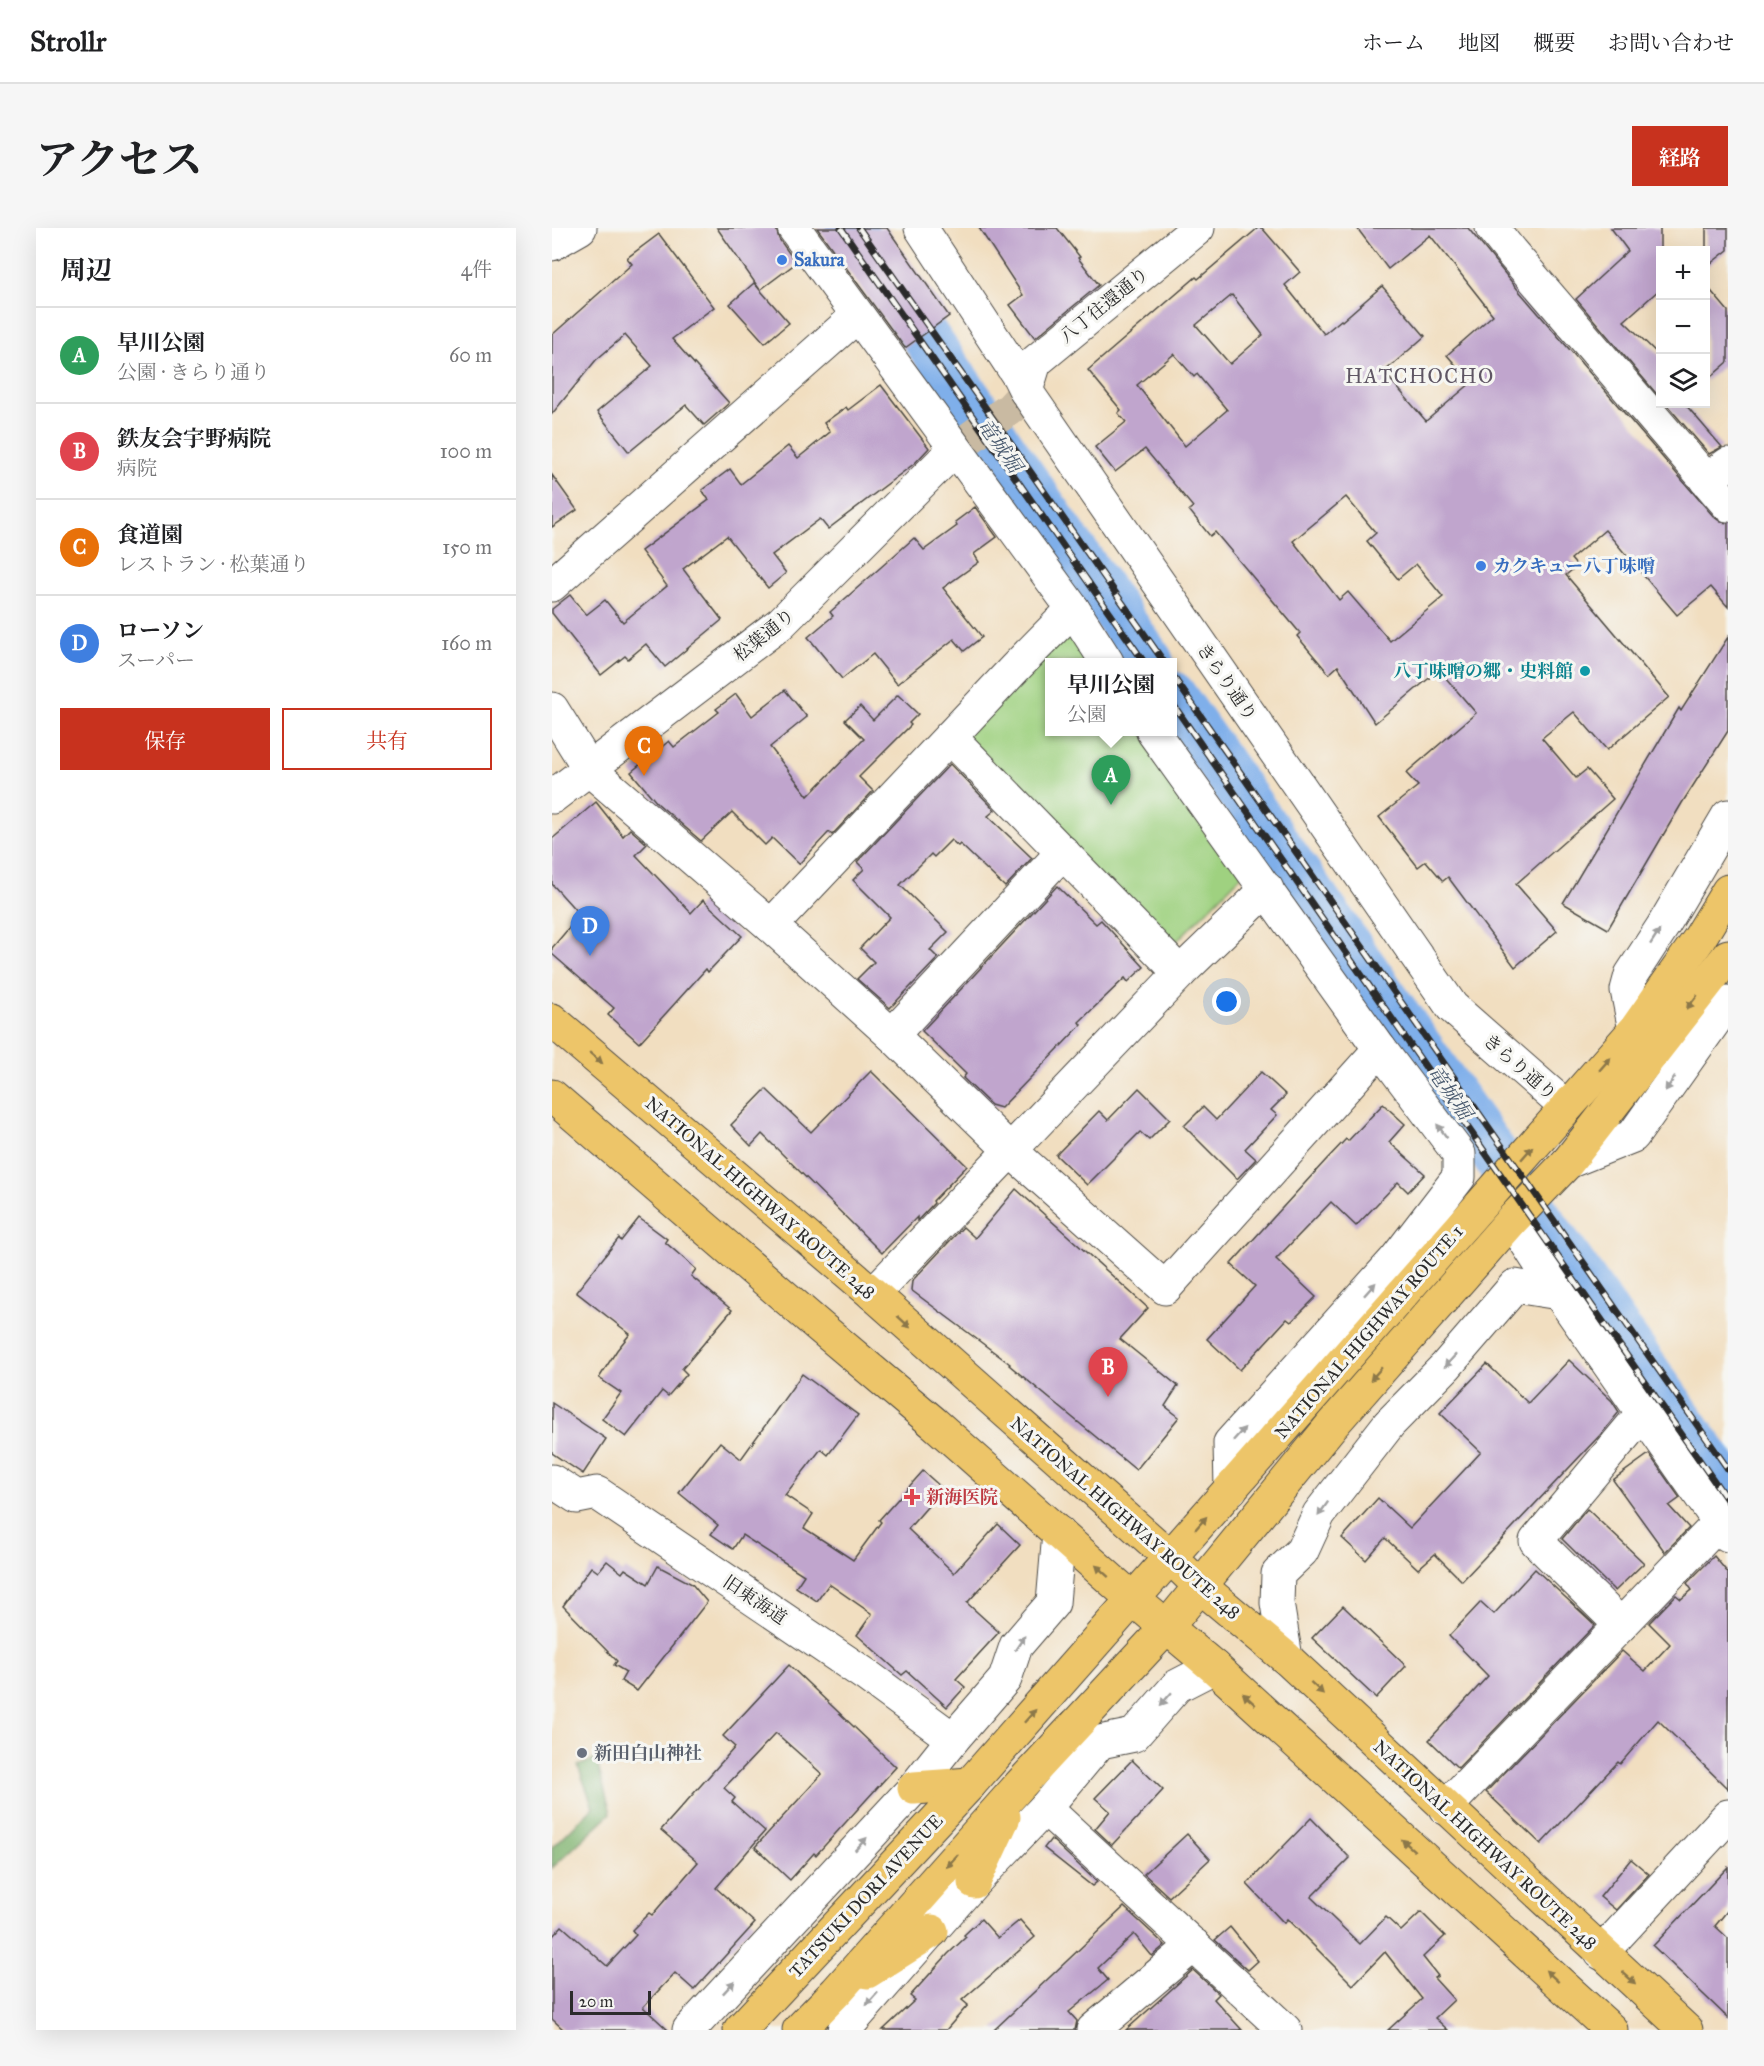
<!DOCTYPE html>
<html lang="ja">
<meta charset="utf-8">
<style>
:root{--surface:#fff;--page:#f6f6f6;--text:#202124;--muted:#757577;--line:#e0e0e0;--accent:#c8321e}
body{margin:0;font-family:"IM FELL Great Primer","Noto Serif JP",serif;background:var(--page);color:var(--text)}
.controls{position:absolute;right:18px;top:18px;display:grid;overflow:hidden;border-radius:0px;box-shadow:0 6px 24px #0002}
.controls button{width:54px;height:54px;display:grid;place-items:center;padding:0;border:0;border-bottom:2px solid var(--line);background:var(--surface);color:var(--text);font:30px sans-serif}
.scale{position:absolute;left:18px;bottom:15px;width:81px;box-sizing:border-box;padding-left:6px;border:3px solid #2b2b2b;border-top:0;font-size:16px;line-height:21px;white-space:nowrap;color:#2b2b2b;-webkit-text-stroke:4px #f6f6f2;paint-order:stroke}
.you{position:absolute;left:675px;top:774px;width:21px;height:21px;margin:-15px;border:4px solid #fff;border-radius:50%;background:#1a73e8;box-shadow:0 0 0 9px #1a73e833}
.badge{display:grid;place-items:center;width:39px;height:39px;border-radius:50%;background:var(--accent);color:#fff;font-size:20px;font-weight:700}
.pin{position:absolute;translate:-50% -50px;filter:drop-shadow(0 2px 3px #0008)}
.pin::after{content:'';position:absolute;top:32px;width:21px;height:18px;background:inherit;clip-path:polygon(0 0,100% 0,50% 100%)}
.popup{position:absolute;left:493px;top:430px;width:132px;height:78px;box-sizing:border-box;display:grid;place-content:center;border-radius:0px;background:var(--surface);filter:drop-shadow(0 2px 4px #0005);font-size:20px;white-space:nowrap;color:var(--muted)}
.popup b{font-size:22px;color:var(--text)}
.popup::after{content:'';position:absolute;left:50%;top:100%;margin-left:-12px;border:12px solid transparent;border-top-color:var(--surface)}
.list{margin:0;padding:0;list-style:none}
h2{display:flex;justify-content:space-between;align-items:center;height:78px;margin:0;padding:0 24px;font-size:26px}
h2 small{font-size:20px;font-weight:400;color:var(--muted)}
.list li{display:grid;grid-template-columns:39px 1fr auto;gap:18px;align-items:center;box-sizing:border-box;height:96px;padding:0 24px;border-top:2px solid var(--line)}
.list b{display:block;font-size:22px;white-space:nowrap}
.list p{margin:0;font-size:20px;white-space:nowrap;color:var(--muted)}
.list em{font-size:20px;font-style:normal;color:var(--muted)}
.actions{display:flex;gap:12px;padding:18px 24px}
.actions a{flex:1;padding:14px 0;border:2px solid var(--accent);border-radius:0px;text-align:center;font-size:21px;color:var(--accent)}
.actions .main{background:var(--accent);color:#fff}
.icon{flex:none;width:33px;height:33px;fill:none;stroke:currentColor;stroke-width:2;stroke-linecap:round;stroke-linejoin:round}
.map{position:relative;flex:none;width:1176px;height:1802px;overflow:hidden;border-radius:0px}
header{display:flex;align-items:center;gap:36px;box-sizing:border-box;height:84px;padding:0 30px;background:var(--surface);border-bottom:2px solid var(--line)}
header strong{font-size:28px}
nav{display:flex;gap:33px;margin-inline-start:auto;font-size:21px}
.intro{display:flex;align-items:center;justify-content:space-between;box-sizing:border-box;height:144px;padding:0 36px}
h1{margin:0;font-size:42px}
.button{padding:15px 27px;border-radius:0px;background:var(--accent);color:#fff;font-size:21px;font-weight:700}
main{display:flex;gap:36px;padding:0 36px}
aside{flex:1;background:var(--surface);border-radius:0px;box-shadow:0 6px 24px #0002}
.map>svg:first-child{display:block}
.green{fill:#9fd180;stroke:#657e56;stroke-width:1.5}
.forest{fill:#7fb36e;stroke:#556f4c;stroke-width:1.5}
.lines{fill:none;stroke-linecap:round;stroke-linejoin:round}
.river{stroke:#7fafea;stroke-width:48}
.building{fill:#c0a5cd;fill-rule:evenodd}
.minor-tunnel{stroke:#c9baa2;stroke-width:33;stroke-dasharray:33 16;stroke-linecap:butt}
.minor-casing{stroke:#494641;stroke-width:35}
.highway-casing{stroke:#494641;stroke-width:35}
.minor{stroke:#fff;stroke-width:33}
.highway{stroke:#edc569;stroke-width:33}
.rail-casing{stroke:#2b2b2b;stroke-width:7}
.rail{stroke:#f6f6f2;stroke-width:4.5;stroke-dasharray:14;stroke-linecap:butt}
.oneway{fill:#a0a0a0}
.oneway2{fill:#8c784a}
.shop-dot{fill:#3f7fe0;stroke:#f6f6f2;stroke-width:2}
.culture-dot{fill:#0f9aa8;stroke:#f6f6f2;stroke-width:2}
.health-dot{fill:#e0444e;stroke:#f6f6f2;stroke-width:2}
.worship-dot{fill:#6b7280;stroke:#f6f6f2;stroke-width:2}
.labels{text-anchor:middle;stroke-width:6;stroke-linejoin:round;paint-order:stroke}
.shop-label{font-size:18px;font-weight:bold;fill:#366cbe;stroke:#f6f6f2;text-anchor:start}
.street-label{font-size:18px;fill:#2b2b2b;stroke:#f6f6f2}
.culture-label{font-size:18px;font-weight:bold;fill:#0d838f;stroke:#f6f6f2;text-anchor:end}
.health-label{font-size:18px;font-weight:bold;fill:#be3a42;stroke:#f6f6f2;text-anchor:start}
.worship-label{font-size:18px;font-weight:bold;fill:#5b616d;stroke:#f6f6f2;text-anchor:start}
.neighbourhood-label{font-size:20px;letter-spacing:1.5px;fill:#5f5664;stroke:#f6f6f2}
.water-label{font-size:20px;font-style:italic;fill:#48596e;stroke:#f6f6f2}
</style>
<header>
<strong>Strollr</strong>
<nav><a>ホーム</a><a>地図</a><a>概要</a><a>お問い合わせ</a></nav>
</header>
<div class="intro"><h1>アクセス</h1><a class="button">経路</a></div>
<main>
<aside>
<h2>周辺<small>4件</small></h2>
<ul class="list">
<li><span class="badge" style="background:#2e9e5b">A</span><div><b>早川公園</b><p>公園 · きらり通り</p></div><em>60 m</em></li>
<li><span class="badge" style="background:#e0444e">B</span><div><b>鉄友会宇野病院</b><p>病院</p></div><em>100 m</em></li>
<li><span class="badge" style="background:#e8710a">C</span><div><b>食道園</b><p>レストラン · 松葉通り</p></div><em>150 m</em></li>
<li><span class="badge" style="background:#3f7fe0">D</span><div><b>ローソン</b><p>スーパー</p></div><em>160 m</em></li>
</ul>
<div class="actions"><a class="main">保存</a><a>共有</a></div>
</aside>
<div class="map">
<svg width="1176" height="1802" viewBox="0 0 1176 1802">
<rect width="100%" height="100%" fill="#f6f6f2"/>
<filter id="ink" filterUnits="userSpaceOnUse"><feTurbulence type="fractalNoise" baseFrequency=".0167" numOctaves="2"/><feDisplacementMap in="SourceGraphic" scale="12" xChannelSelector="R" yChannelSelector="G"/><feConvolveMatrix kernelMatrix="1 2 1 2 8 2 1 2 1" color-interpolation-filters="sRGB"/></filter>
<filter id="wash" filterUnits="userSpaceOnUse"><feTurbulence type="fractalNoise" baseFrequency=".008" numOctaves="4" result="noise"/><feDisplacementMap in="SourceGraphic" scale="24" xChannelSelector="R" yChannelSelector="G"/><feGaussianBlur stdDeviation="1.35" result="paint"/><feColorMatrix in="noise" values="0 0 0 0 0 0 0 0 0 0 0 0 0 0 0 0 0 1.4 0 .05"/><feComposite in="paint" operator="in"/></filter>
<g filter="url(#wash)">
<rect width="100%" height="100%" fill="#f1dec0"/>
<!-- green -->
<polygon class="green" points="512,396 540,434 498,434 498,504 590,504 692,645 618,720 407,508"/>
<!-- forest -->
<polygon class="forest" points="44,1531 59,1585 0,1640 0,1620 41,1579 26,1538"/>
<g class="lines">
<!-- river -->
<g class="river">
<polyline points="298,0 598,434"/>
<polyline points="620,467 1176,1260"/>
</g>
</g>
<g id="blocks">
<!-- building -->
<g class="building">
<polygon points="165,0 224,0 227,11 244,35 208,62"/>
<polygon points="265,0 335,0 397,88 353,120"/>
<polygon points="427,0 505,0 528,29 526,30 547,57 483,110 458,77 471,67"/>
<path d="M706 0H710L748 44 733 57 772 106 789 92 790 93 830 58 873 108 832 144 874 193 919 155 895 127 941 87 878 7 836 41 805 0H916L967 63 1162 289 1169 294 1176 295V379L1159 359 1125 387 1053 302 1019 331 1025 338 1014 347 1117 469 1055 522 1022 484 990 510 1024 550 1035 541 1061 571 964 656 1005 703 963 739 896 649 891 653 874 633 866 639 827 589 866 558 854 545 924 485 887 442 823 495 786 438 777 446 745 408 748 405 663 304 658 308 637 282 641 279 593 221 563 244 543 219 574 194 566 185 569 182 536 142 644 49 646 51ZM680 67 711 107 678 136 644 97ZM622 126 642 149 645 146 675 182 633 218 585 157ZM794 269 824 305 815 313 846 351 864 336 891 369 838 413 796 364 787 372 741 313Z"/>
<polygon points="1059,0 1108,0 1108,61 1072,93 1108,128 1108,170 1024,71 1076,23"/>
<polygon points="1154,0 1176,0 1176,22 1154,39"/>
<polygon points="107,6 162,79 120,111 177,175 152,197 134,177 77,224 45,184 100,138 73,107 44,132 0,186 0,107 80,36 75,30"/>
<polygon points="202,55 237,95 213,115 178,76"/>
<polygon points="1154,57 1176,83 1176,134 1154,153"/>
<polygon points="329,157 377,220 363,235 276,301 268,291 220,327 234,345 216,360 175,308 131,341 170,392 113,439 94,416 76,431 73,428 49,447 0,385 0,381 18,367 34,387 53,372 71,394 115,358 89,323 157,272 150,262 178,241 189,256 236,218 246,230 278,204 272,195 294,179 296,182"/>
<polygon points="1114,176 1133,176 1170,219 1157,226"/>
<polygon points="0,247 25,282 0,299"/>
<polygon points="423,279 445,309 422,326 427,334 391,360 430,409 412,423 402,411 345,456 321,426 290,451 256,409 281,388 278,384 362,310 372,322 405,298 403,294"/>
<polygon points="1176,409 1176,503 1130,575 1056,701 1011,675 1127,480 1129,483"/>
<polygon points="233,462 255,489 218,519 256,568 312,511 293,492 308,478 321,492 346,467 366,486 357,495 359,497 307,549 321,563 280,607 277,604 247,636 220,610 213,617 180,584 149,613 105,575 79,544 117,513 122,519 167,484 164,481 184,466 200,488"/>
<polygon points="398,536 443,582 436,588 480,630 453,659 408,616 406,618 399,612 382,629 379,626 348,657 396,704 378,722 386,730 338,780 305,751 322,734 308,720 338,689 301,652 312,641 305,634"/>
<polygon points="44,574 71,608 78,601 95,616 84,627 139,685 151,672 190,708 156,744 154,741 87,815 56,787 62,780 0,726 0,720 28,687 0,656 0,611"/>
<polygon points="505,658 544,696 549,692 592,739 576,754 573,750 527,794 529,797 507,820 449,880 439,877 411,850 414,846 370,803"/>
<polygon points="319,843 415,938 381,973 382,975 365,993 365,989 330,1025 210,906 199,918 179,897 214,861 259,904"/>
<polygon points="709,844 734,867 719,882 725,887 693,921 704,931 685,951 632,898 651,879 664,892"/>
<polygon points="587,860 618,891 597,912 588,904 535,957 504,927 547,883 556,892"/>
<polygon points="831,876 853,896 837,914 873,946 856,964 846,954 804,998 779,974 724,1031 764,1069 739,1094 735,1091 688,1142 655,1111 703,1058 679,1036 774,932 794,911 796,913"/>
<polygon points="464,961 596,1080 568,1111 626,1158 613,1178 627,1189 584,1242 457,1137 458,1136 359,1062 360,1053 411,999 423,1010"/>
<polygon points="87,990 115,1011 113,1014 144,1041 139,1048 180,1082 130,1141 135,1146 116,1168 110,1163 74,1209 50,1191 69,1165 47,1150 65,1122 78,1106 24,1064 67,1010 69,1013"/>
<polygon points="1017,1132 1060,1173 1067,1184 1050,1205 910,1353 883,1326 866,1341 833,1310 814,1332 790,1310 826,1270 858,1300 929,1224 888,1185 935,1136 976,1175"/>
<polygon points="250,1146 306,1187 276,1227 269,1221 233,1267 261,1286 252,1300 301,1332 329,1294 327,1292 371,1243 391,1261 356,1301 402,1345 446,1296 468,1317 415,1375 447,1404 404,1451 413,1459 395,1479 355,1443 350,1447 305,1407 320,1386 277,1356 265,1373 244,1359 252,1347 190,1307 181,1321 159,1306 166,1297 127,1265 168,1214 189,1231"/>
<polygon points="0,1175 54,1211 31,1246 0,1225"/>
<polygon points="1097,1226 1128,1270 1117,1278 1137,1300 1113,1324 1061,1252"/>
<polygon points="1035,1281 1092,1335 1063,1363 1010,1311"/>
<polygon points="1162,1328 1176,1345 1176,1561 1106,1492 1068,1536 1066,1534 989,1616 934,1564 1070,1423 1093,1443 1118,1416 1097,1395 1124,1367 1129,1371 1140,1362 1135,1355"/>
<polygon points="55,1333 70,1345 73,1341 96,1356 106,1338 140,1356 155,1374 85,1463 69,1453 74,1444 62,1437 65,1433 11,1378 39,1339 46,1344"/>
<polygon points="983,1341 1043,1397 906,1540 877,1512 936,1448 897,1408 929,1374 942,1386"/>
<polygon points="791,1378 854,1438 824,1470 760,1410"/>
<polygon points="237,1437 344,1539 264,1627 262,1625 238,1652 203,1619 270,1546 224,1505 172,1560 183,1570 180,1574 213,1603 164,1660 203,1695 142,1762 123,1745 91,1779 116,1802 12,1802 0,1791 0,1709 10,1698 55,1738 84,1707 80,1702 97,1685 100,1687 146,1634 109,1602 183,1519 171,1508"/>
<polygon points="580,1532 611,1562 560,1617 543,1601 558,1583 543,1570"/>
<polygon points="759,1590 798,1630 759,1669 808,1716 834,1689 849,1703 869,1684 893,1708 871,1729 886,1748 882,1750 902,1772 883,1790 896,1802 836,1802 870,1771 833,1724 801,1757 735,1691 732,1695 695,1656"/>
<polygon points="635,1606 658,1631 617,1669 592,1646"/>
<polygon points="499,1611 545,1654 540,1658 492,1620"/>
<polygon points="1079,1631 1097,1646 1064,1682 1048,1669"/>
<polygon points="1176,1639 1176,1682 1163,1698 1176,1710 1176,1790 1101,1718"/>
<polygon points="572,1679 613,1717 600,1728 582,1706 546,1740 556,1752 517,1784 525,1793 523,1802 442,1802"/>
<polygon points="429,1691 446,1710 468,1692 483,1709 410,1772 416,1777 394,1802 331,1802 363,1772 358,1768 396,1726 414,1709 412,1707"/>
<polygon points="678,1699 706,1733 696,1742 663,1712"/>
<polygon points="641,1742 667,1766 662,1771 690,1802 574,1802"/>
</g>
</g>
</g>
<g filter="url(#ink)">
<use href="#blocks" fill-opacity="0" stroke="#494641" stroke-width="1.5"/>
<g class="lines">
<!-- minor-tunnel -->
<polyline class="minor-tunnel" points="403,221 459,180 474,163"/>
<!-- minor casing -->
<g class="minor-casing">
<g id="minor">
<polyline points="242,0 521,381 555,434"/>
<polyline points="369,0 467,149 474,163 900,779 1014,879"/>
<polyline points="940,0 959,24 1176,277"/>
<polyline points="0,16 28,0"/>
<polyline points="474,163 483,134 646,0"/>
<polyline points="1154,252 1176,236"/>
<polyline points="0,357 305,88"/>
<polyline points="0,481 38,542 219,698 340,807 459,923 613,1060 828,821"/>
<polyline points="601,504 828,821 907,926 907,949 844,1031 678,1215 679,1261"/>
<polyline points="398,509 628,745"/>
<polyline points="0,569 229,395 403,221"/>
<polyline points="219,698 463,440 521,381"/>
<polyline points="1083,802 1075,762 1079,747 1111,698 1176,588"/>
<polyline points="340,807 511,624"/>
<polyline points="1016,934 1081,908 1176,774"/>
<polyline points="960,992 1007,1065 1176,1307"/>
<polyline points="321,1066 628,745 715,661"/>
<polyline points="0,1253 25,1269 45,1265 314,1447 401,1511"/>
<polyline points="1069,1397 984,1313 1091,1185"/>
<polyline points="734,1430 725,1375 726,1346 750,1323 767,1286 837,1196 894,1138 963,1058 1007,1065"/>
<polyline points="493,1580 733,1802"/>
<polyline points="893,1580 1167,1295"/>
<polyline points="1049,1725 1176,1588"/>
<polyline points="137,1802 362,1560 401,1511 453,1451 464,1418 501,1375 507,1305"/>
<polyline points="292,1802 422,1654 493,1580 548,1514 582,1507 625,1458 662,1439"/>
<polyline points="541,1802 642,1717"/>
</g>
</g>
<!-- highway casing -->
<g class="highway-casing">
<g id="highway">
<polyline points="0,792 321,1066 619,1330 648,1358 734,1430 1134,1802"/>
<polyline points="0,868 268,1099 382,1195 582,1372 662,1439 1059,1802"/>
<polyline points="362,1560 418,1556"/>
<polyline points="422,1654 452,1589"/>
<polyline points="315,1744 380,1703"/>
<polyline points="188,1802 418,1556 1083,802 1147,711 1176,663"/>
<polyline points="247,1802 284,1764 467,1558 614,1400 780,1197 960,992 1016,934 1176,728"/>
</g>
</g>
<!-- minor -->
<use href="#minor" class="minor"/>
<!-- highway -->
<use href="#highway" class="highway"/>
<!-- rail casing -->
<g class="rail-casing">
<g id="rail">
<polyline points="289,0 592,434"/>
<polyline points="307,0 612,434"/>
<polyline points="620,447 1176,1241"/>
<polyline points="620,475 1176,1273"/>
</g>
</g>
<!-- rail -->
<use href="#rail" class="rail"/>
</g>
<!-- one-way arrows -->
<defs><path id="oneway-solid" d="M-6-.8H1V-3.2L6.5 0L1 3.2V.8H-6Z" transform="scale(1.5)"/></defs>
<g class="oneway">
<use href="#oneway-solid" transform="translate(1103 709) rotate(-57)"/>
<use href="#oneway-solid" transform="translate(1118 856) rotate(125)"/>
<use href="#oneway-solid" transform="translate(890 903) rotate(-127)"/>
<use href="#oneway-solid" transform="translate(818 1061) rotate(-48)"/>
<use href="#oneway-solid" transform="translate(898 1133) rotate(132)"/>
<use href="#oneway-solid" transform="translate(687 1206) rotate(-48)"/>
<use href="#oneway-solid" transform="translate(771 1281) rotate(125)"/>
<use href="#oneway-solid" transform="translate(468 1415) rotate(-56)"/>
<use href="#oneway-solid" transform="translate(614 1471) rotate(131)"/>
<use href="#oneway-solid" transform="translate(309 1616) rotate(-47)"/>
<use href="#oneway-solid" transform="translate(177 1759) rotate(-47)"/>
<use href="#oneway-solid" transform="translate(320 1771) rotate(132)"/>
</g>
<g class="oneway2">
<use href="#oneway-solid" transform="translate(1140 774) rotate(128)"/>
<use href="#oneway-solid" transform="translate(44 830) rotate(40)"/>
<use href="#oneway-solid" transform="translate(1053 836) rotate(-49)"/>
<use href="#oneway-solid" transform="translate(975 925) rotate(-49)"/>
<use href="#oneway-solid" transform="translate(352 1094) rotate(42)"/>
<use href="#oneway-solid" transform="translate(824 1146) rotate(131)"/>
<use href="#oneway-solid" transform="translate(649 1295) rotate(-49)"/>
<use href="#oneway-solid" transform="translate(550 1343) rotate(-138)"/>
<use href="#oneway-solid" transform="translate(765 1460) rotate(43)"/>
<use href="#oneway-solid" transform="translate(697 1471) rotate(-138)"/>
<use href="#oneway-solid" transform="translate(478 1488) rotate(-48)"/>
<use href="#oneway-solid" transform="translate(856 1617) rotate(-138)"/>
<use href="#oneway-solid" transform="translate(400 1633) rotate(132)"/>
<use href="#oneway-solid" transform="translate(1000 1748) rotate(-138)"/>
<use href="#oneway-solid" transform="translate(1077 1750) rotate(42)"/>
</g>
</g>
<!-- markers -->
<g class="shop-dot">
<circle cx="230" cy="32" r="6"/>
<circle cx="929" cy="338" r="6"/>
</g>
<circle class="culture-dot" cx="1033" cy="443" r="6"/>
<path class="health-dot" d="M357 1260h6v6h6v6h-6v6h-6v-6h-6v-6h6z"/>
<circle class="worship-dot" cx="30" cy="1525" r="6"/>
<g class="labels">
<!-- shop labels -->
<g class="shop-label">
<text x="242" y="38">Sakura</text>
<text x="941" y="344">カクキュー八丁味噌</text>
</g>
<!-- street labels -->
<g class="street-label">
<text transform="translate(552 77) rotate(-39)" y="6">八丁往還通り</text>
<text transform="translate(212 407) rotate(-39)" y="6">松葉通り</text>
<text transform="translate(675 454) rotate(55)" y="6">きらり通り</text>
<text transform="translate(968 839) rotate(41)" y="6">きらり通り</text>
<text transform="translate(208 970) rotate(41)" y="6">NATIONAL HIGHWAY ROUTE 248</text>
<text transform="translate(817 1104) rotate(-49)" y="6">NATIONAL HIGHWAY ROUTE 1</text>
<text transform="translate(573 1290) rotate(41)" y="6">NATIONAL HIGHWAY ROUTE 248</text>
<text transform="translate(203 1372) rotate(34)" y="6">旧東海道</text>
<text transform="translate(933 1617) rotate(43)" y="6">NATIONAL HIGHWAY ROUTE 248</text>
<text transform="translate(314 1668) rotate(-47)" y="6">TATSUKI DORI AVENUE</text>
</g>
<!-- culture labels -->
<g class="culture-label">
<text x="1021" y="449">八丁味噌の郷・史料館</text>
</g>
<!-- health labels -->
<g class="health-label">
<text x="374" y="1275">新海医院</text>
</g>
<!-- worship labels -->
<g class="worship-label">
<text x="42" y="1531">新田白山神社</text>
</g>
<!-- neighbourhood labels -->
<g class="neighbourhood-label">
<text x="868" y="155">HATCHOCHO</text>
</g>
<!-- water labels -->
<g class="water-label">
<text transform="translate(448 217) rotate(55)" y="7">竜城堀</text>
<text transform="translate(898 864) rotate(55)" y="7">竜城堀</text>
</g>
</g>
</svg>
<div class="controls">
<button>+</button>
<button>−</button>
<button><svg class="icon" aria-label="layers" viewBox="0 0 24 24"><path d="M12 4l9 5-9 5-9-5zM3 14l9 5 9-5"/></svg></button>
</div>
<div class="scale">20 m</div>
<div class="you"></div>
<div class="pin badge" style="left:559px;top:577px;background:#2e9e5b">A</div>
<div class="popup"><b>早川公園</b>公園</div>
<div class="pin badge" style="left:556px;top:1169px;background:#e0444e">B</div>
<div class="pin badge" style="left:92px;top:548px;background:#e8710a">C</div>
<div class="pin badge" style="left:38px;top:728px;background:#3f7fe0">D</div>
</div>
</main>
